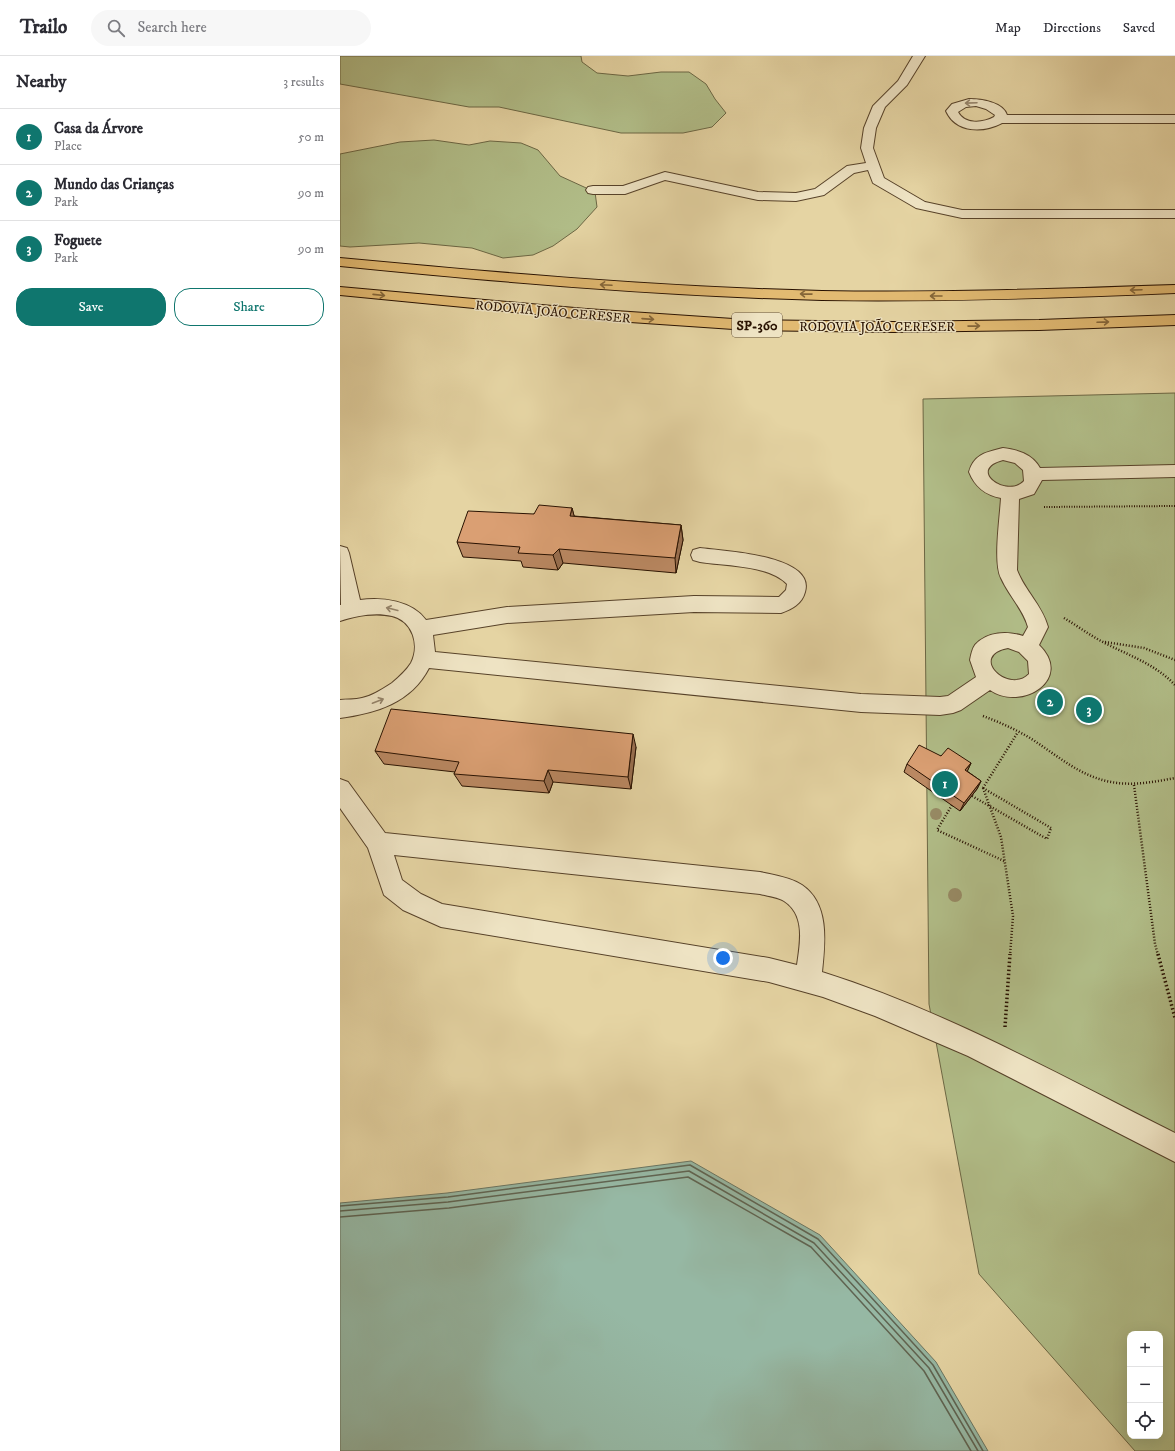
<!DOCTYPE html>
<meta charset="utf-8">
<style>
:root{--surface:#fff;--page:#f7f7f7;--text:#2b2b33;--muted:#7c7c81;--line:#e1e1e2;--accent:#0f766e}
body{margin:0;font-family:"IM FELL DW Pica",serif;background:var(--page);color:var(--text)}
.controls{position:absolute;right:12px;bottom:12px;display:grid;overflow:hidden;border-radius:8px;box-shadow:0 4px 16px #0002}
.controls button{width:36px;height:36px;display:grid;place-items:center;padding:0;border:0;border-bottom:1px solid var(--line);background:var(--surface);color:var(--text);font:20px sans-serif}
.you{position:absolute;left:383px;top:902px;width:14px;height:14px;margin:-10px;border:3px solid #fff;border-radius:50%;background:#1a73e8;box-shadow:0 0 0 6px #1a73e833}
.badge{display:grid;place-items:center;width:26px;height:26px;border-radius:50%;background:var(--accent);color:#fff;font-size:13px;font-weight:700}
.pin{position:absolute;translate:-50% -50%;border:2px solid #fff;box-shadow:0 1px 4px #0006}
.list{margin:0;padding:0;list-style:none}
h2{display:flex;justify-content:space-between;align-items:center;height:52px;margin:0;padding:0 16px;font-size:17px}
h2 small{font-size:13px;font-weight:400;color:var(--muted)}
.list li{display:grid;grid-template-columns:26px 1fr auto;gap:12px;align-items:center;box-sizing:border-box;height:56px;padding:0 16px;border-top:1px solid var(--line)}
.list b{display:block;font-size:15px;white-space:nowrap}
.list p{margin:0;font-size:13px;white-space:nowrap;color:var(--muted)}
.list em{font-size:13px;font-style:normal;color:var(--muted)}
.actions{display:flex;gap:8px;padding:12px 16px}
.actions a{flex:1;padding:9px 0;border:1px solid var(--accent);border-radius:16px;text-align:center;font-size:14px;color:var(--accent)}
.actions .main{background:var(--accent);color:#fff}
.icon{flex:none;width:22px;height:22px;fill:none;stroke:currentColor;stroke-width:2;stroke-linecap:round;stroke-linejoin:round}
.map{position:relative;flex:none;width:835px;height:1395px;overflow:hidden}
header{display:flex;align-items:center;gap:24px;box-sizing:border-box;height:56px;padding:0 20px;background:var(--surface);border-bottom:1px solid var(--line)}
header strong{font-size:19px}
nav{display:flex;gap:22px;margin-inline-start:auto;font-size:14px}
.search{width:280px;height:36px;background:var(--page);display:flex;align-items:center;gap:10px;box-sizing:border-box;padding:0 14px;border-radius:22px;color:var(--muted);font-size:15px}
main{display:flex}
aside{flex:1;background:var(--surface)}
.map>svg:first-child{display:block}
.green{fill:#b1bd88;stroke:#6c6744;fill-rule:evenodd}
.water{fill:#96b8a4;stroke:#6a7562}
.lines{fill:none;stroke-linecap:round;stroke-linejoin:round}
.shore{stroke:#5f6452;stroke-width:1.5}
.minor-casing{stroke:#574229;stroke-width:2}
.highway-casing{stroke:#281100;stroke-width:2}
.path-far2{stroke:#281100;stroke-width:2;stroke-dasharray:1 1.5;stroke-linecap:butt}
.path-far1{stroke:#281100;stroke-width:2.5;stroke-dasharray:1 2;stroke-linecap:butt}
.path{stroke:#281100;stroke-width:3.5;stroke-dasharray:1.5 2.5;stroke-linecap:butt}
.minor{fill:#eee3c3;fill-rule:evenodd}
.highway{fill:#e2ba72;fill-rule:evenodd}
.path-bridge{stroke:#281100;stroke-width:2.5;stroke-dasharray:1 2;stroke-linecap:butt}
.tree{fill:#978a64}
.wall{fill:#bb8963;stroke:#281100}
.shaded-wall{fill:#996f50;stroke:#281100}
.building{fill:#da9f73;stroke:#281100}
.oneway{stroke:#95846b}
.oneway2{stroke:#856639}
.labels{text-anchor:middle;stroke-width:3;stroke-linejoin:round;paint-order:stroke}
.far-street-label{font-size:13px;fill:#281100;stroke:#eee3c3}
.shield{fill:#eee3c3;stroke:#63503a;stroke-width:1}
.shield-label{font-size:14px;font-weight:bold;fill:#281100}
</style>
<header>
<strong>Trailo</strong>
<div class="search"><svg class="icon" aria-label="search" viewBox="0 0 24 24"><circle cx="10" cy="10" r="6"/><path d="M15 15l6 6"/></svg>Search here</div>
<nav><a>Map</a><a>Directions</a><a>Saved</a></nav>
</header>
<main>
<aside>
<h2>Nearby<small>3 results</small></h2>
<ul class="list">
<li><span class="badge">1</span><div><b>Casa da Árvore</b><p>Place</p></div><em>50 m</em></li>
<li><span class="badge">2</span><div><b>Mundo das Crianças</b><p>Park</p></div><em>90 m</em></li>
<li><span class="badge">3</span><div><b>Foguete</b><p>Park</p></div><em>90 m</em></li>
</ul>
<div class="actions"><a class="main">Save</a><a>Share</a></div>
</aside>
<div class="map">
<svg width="835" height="1395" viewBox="0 0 835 1395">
<rect width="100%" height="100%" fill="#e5d4a3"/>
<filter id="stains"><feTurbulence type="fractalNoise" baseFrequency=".005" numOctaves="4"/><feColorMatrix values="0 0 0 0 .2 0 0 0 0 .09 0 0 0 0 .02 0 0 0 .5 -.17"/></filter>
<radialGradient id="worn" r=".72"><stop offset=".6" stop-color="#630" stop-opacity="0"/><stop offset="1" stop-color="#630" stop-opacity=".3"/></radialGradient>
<!-- green -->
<g class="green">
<polygon points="0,0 241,0 242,6 257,17 288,20 321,16 349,16 366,28 375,43 386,57 372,71 343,77 281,77 159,51 129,51 0,28"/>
<polygon points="94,84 129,89 150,85 181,87 198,94 220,120 255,136 257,151 237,173 213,190 193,199 163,202 132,192 79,187 10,191 0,190 0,98 60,86"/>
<path d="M835 337V1395H795L639 1218 589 948 583 343ZM790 1278H820V1380H790Z"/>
</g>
<!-- water -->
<polygon class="water" points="351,1105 480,1179 596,1306 648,1395 0,1395 0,1147 107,1137"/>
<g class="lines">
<!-- shore -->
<g class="shore">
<polyline points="0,1150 108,1141 350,1109 478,1183 593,1309 643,1395"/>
<polyline points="0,1155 108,1146 349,1115 474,1187 589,1312 638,1395"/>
<polyline points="0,1161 109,1152 348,1121 471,1191 584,1315 631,1395"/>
</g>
<!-- minor casing -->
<g class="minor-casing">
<g id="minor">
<polygon points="573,0 585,0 567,29 545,51 536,72 533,92 544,122 585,146 622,154 835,154 835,162 622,162 576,152 533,127 528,114 514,117 484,139 456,145 418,144 325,124 285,138 253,138 248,137 246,134 248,131 253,130 283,130 325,116 418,136 456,137 475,133 507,110 526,107 521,92 524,72 533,50 558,25"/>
<path d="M629 43C641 43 663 46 667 59H835V67H662C643 77 616 77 606 55L612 48ZM636 50 646 53 655 59 654 61C643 67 625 69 618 56L626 51Z"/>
<path d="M663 392C678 394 692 398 700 412L835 409V421L702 424 694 438 679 443 677 514C685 535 702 549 708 571L699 589C734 623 682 656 650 634L621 654 613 657 600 659 521 656 89 612C71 647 36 657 0 662V644C7 643 15 644 22 642 32 640 43 633 52 627 59 621 66 615 71 607 80 589 73 565 52 560 34 556 17 560 0 565V549H1L0 490 7 492 9 497 20 544C43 541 72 545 86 564L167 551 354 540 439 541 446 534 447 528C429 509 385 510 360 506L353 504 351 499 353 494 360 492C382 495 476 499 465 536 462 548 452 553 441 557L354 556 167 567 93 579 95 596 521 638 600 641 608 640 636 621 630 604C631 599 632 593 635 589 647 575 668 575 683 580L688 571C683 553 669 540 661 522 653 507 660 461 661 442 645 439 635 431 629 416 634 398 647 396 663 392ZM663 404 675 407 683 414 684 425C668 443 625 414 663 404ZM668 592 679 596 688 605 689 618C669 639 627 600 668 592Z"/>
<path d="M0 723 8 726 45 777 420 816C433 819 450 821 462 829 490 848 485 887 482 916 606 955 719 1019 835 1077V1106L628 1000 535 960 483 941 429 926 101 871 63 854 44 839 28 792 0 752ZM54 799 420 838C427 840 438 841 444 845 466 859 460 888 457 909L429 902 102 848 81 838 62 824Z"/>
</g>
</g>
<!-- highway casing -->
<g class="highway-casing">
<g id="highway">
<path d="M0 202C160 217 321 231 482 235 600 237 717 233 835 229V237C717 242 600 246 482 244 321 240 160 226 0 210Z"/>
<polygon points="0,231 246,253 408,264 554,266 699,264 835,259 835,269 699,274 554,276 408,274 246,263 0,239"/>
</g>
</g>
<!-- path-far2 -->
<polyline class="path-far2" points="704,451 835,450"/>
<!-- path-far1 -->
<g class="path-far1">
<path d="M724 562C736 569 748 578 761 585 787 599 814 607 835 629"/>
<polyline points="765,586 804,592 835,604"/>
<path d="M643 660C659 666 675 673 690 682 717 699 739 720 771 726 792 730 814 726 835 722"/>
<polyline points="794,729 815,888 818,899"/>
<polyline points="643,732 661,781 673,860 670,899"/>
<polyline points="643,732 711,772"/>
<polyline points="643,732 678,676"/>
<polyline points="612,749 597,774 664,805"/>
</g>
<!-- path -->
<g class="path">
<polyline points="818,898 835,962"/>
<polyline points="665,971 670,898"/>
</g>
<!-- minor -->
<use href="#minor" class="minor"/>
<!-- highway -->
<use href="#highway" class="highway"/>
<!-- path-bridge -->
<polyline class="path-bridge" points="632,740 707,783 711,772"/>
</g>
<!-- trees -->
<g class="tree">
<circle cx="596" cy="758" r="6"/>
<circle cx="615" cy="839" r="7"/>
</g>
<!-- wall -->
<g class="wall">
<polygon points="232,452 234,460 341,469 343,484 336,517 223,507 218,514 183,511 181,505 123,501 117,486 194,458"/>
<polygon points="296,691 291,733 213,726 209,737 122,730 114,718 115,716 44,708 35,695"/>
<polygon points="601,700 631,707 627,715 641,725 637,733 620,755 564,716 567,708"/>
</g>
<!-- shaded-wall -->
<g class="shaded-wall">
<polygon points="232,452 236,467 230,460"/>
<polygon points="341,469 343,484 336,517 335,502"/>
<polygon points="219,493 223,507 218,514 213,499"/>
<polygon points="293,678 296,691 291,733 288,721"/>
<polygon points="631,707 627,716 625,714"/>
<polygon points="208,714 213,726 209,737 204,725"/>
<polygon points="641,725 637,733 620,755 624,747"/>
</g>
<!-- building -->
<g class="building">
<polygon points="199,449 232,452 230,460 341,469 335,502 219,493 213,499 178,497 180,491 117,486 128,455 194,458"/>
<polygon points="51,653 293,678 288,721 208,714 204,725 114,718 119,706 35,695"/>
<polygon points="579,689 601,700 608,692 631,707 625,714 641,725 624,747 567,708"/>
</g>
<!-- one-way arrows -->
<defs><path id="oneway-shaft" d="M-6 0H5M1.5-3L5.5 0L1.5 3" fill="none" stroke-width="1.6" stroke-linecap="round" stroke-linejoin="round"/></defs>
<g class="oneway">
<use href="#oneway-shaft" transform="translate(631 47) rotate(178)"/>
<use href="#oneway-shaft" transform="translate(52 553) rotate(-166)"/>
<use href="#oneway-shaft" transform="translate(38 645) rotate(-21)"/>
</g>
<g class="oneway2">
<use href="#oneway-shaft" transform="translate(266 229) rotate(-177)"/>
<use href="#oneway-shaft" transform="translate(796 234) rotate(178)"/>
<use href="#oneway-shaft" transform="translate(466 238) rotate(-179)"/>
<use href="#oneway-shaft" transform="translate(39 239) rotate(6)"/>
<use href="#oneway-shaft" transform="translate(596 240) rotate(180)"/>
<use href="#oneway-shaft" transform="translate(308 263) rotate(4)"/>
<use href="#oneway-shaft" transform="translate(763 266) rotate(-2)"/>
<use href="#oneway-shaft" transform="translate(634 270) rotate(-1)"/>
</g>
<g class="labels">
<!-- far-street labels -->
<g class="far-street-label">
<text transform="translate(213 255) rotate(5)" y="5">RODOVIA JOÃO CERESER</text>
<text x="537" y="275">RODOVIA JOÃO CERESER</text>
</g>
<!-- shield labels -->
<rect class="shield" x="392" y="257" width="50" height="24" rx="3"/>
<g class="shield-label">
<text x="417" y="274">SP-360</text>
</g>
</g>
<rect width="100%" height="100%" filter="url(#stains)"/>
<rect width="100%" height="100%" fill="url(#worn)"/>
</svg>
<div class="controls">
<button>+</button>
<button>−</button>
<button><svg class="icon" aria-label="locate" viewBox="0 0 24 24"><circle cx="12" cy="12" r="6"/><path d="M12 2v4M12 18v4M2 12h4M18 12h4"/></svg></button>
</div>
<div class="you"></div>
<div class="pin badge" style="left:605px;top:728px">1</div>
<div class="pin badge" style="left:710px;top:646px">2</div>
<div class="pin badge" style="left:749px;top:654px">3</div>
</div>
</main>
